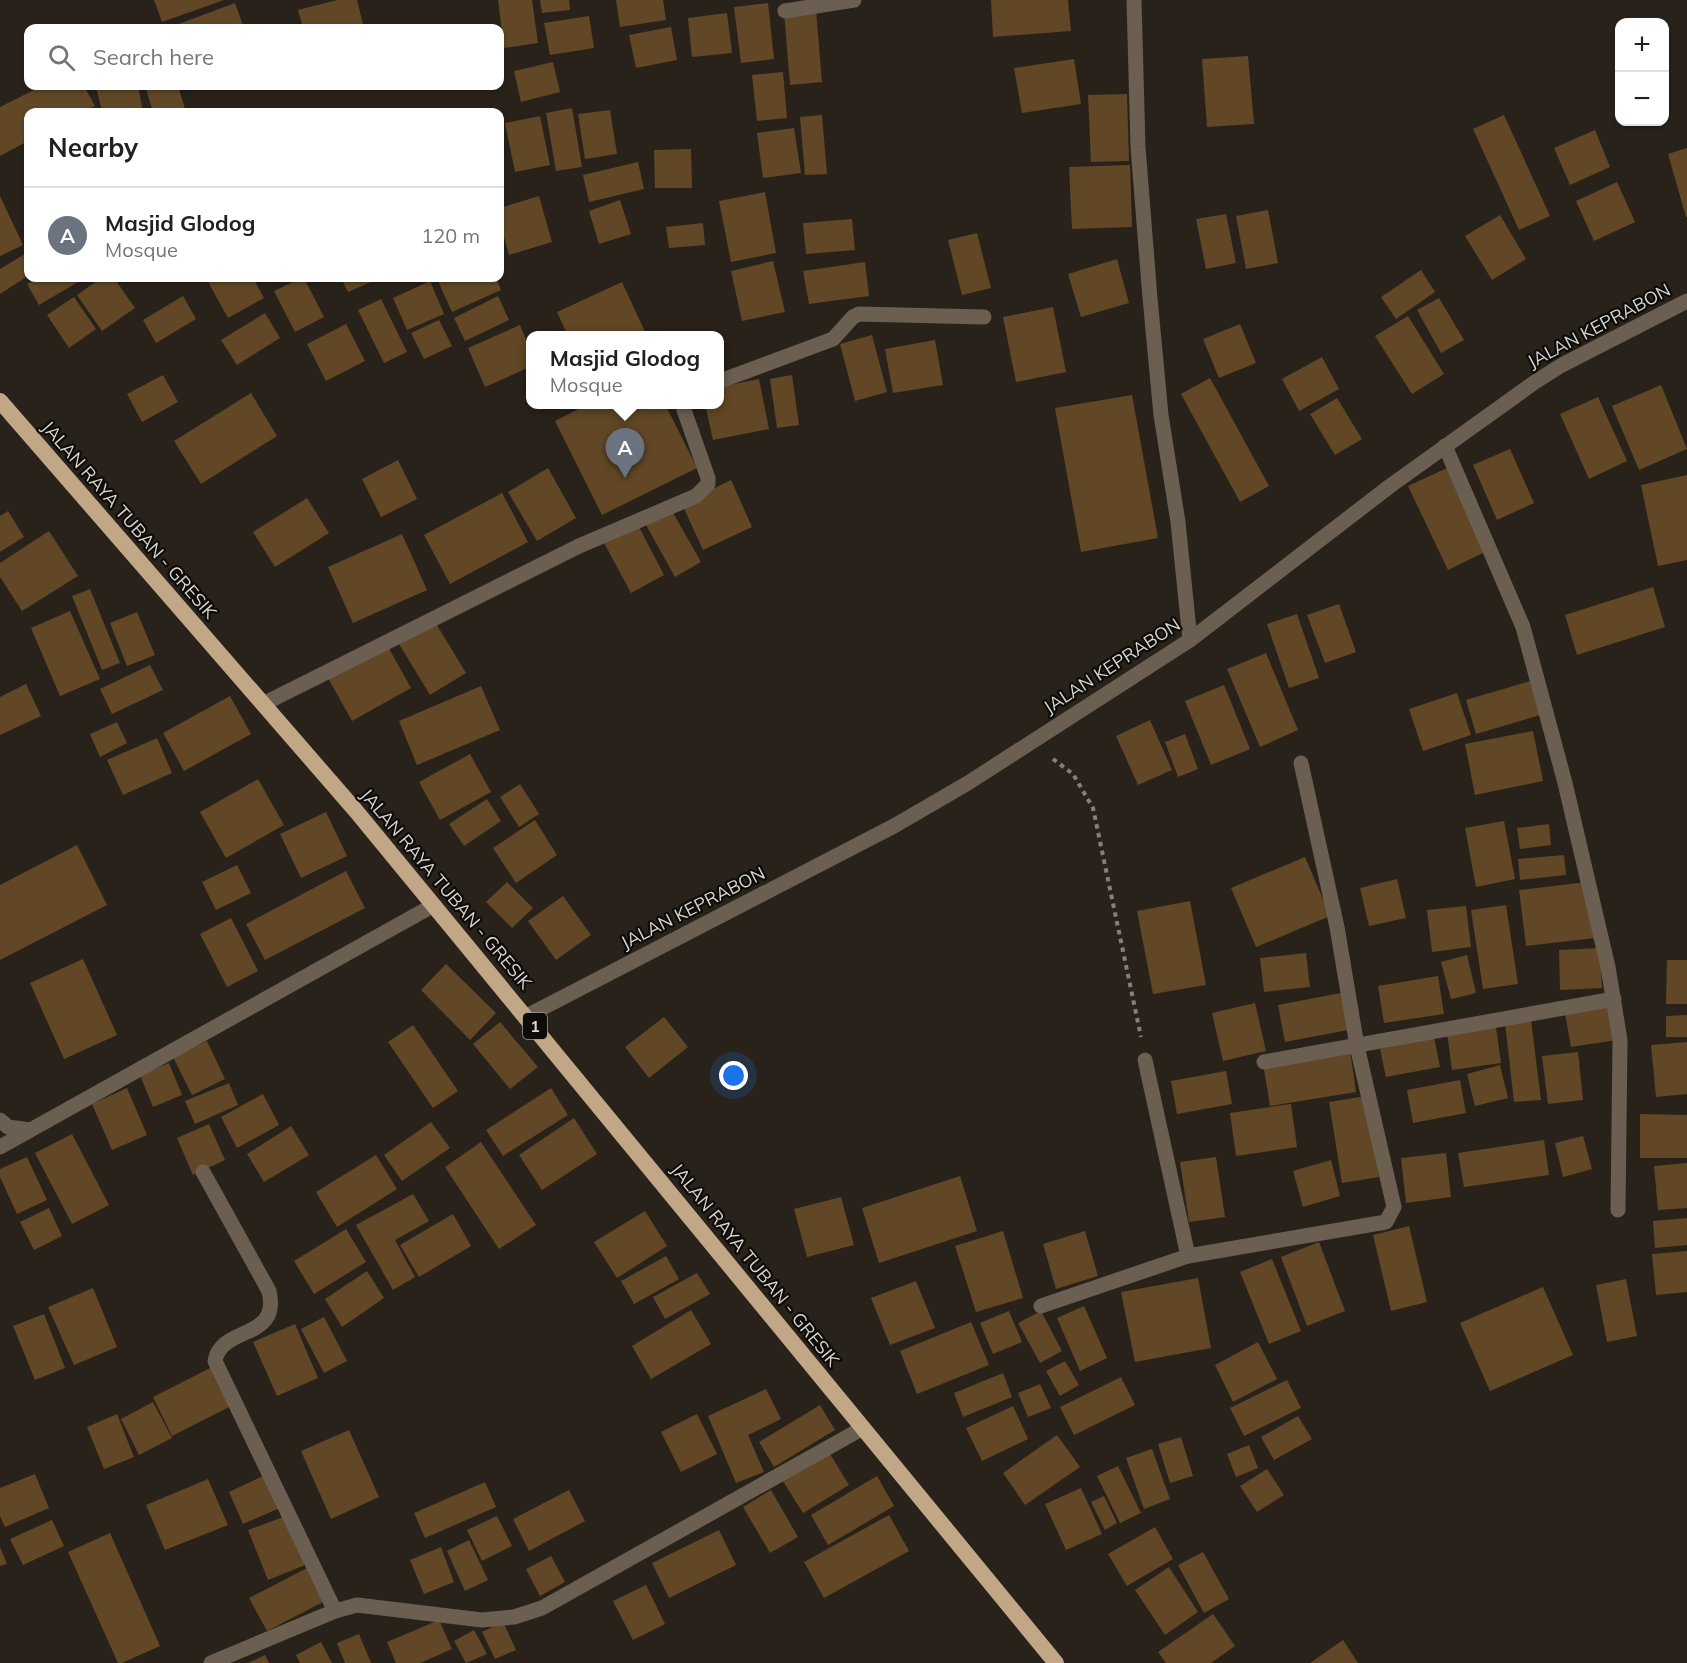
<!DOCTYPE html>
<meta charset="utf-8">
<style>
:root{--surface:#fff;--page:#f6f6f6;--text:#202124;--muted:#757577;--line:#e0e0e0;--accent:#d93025}
body{margin:0;font-family:Mulish,sans-serif;background:var(--page);color:var(--text)}
.controls{position:absolute;right:18px;top:18px;display:grid;overflow:hidden;border-radius:12px;box-shadow:0 2px 4px #0004}
.controls button{width:54px;height:54px;display:grid;place-items:center;padding:0;border:0;border-bottom:2px solid var(--line);background:var(--surface);color:var(--text);font:30px sans-serif}
.you{position:absolute;left:734px;top:1076px;width:21px;height:21px;margin:-15px;border:4px solid #fff;border-radius:50%;background:#1a73e8;box-shadow:0 0 0 9px #1a73e833}
.badge{display:grid;place-items:center;width:39px;height:39px;border-radius:50%;background:var(--accent);color:#fff;font-size:20px;font-weight:700}
.pin{position:absolute;translate:-50% -50px;filter:drop-shadow(0 2px 3px #0008)}
.pin::after{content:'';position:absolute;top:32px;width:21px;height:18px;background:inherit;clip-path:polygon(0 0,100% 0,50% 100%)}
.popup{position:absolute;left:526px;top:331px;width:198px;height:78px;box-sizing:border-box;display:grid;place-content:center;border-radius:12px;background:var(--surface);filter:drop-shadow(0 2px 4px #0005);font-size:20px;white-space:nowrap;color:var(--muted)}
.popup b{font-size:22px;color:var(--text)}
.popup::after{content:'';position:absolute;left:50%;top:100%;margin-left:-12px;border:12px solid transparent;border-top-color:var(--surface)}
.list{margin:0;padding:0;list-style:none}
h2{display:flex;justify-content:space-between;align-items:center;height:78px;margin:0;padding:0 24px;font-size:26px}
h2 small{font-size:20px;font-weight:400;color:var(--muted)}
.list li{display:grid;grid-template-columns:39px 1fr auto;gap:18px;align-items:center;box-sizing:border-box;height:96px;padding:0 24px;border-top:2px solid var(--line)}
.list b{display:block;font-size:22px;white-space:nowrap}
.list p{margin:0;font-size:20px;white-space:nowrap;color:var(--muted)}
.list em{font-size:20px;font-style:normal;color:var(--muted)}
.icon{flex:none;width:33px;height:33px;fill:none;stroke:currentColor;stroke-width:2;stroke-linecap:round;stroke-linejoin:round}
.map{position:relative;flex:none;width:1687px;height:1663px;overflow:hidden}
.search{position:absolute;background:var(--surface);box-shadow:0 2px 4px #0004;left:24px;top:24px;width:480px;height:66px;display:flex;align-items:center;gap:15px;box-sizing:border-box;padding:0 21px;border-radius:12px;color:var(--muted);font-size:22px}
.panel{position:absolute;background:var(--surface);box-shadow:0 2px 4px #0004;left:24px;top:108px;width:480px;height:174px;border-radius:12px}
.map>svg:first-child{display:block}
.building{fill:#614725}
.lines{fill:none;stroke-linecap:round;stroke-linejoin:round}
.path{stroke:#85807a;stroke-width:4;stroke-dasharray:4.5 4.5;stroke-linecap:butt}
.minor{stroke:#6b5f51;stroke-width:15}
.tertiary{stroke:#6b5f51;stroke-width:15}
.trunk{stroke:#c2a786;stroke-width:16}
.labels{text-anchor:middle;stroke-width:4.5;stroke-linejoin:round;paint-order:stroke}
.shield{fill:#0e0c09;stroke:#9c9994;stroke-width:1.5}
.shield-label{font-size:16px;font-weight:bold;fill:#d9d5d0}
.street-label{font-size:18px;fill:#d9d5d0;stroke:#0e0c09}
</style>
<div class="map">
<svg width="1687" height="1663" viewBox="0 0 1687 1663">
<rect width="100%" height="100%" fill="#28221a"/>
<!-- building -->
<g class="building">
<polygon points="154,0 224,0 162,22"/>
<polygon points="337,0 357,0 364,28 303,28 298,10"/>
<polygon points="498,0 532,0 538,43 504,48"/>
<polygon points="540,0 569,0 570,10 542,13"/>
<polygon points="616,0 663,0 666,20 620,27"/>
<polygon points="991,0 1068,0 1071,31 993,37"/>
<polygon points="235,3 244,28 168,28"/>
<polygon points="768,3 774,59 741,63 734,7"/>
<polygon points="816,10 822,82 790,85 784,12"/>
<polygon points="727,13 732,53 692,57 688,18"/>
<polygon points="589,16 594,48 550,55 544,23"/>
<polygon points="671,27 677,60 636,68 629,35"/>
<polygon points="1248,56 1254,124 1207,127 1202,59"/>
<polygon points="1074,59 1081,104 1022,113 1014,68"/>
<polygon points="553,62 560,92 521,102 514,71"/>
<polygon points="783,72 787,118 757,121 752,75"/>
<polygon points="42,86 84,86 95,106 83,112 28,112 28,141 0,156 0,107"/>
<polygon points="96,86 138,86 143,112 102,112"/>
<polygon points="145,86 178,86 186,112 153,112"/>
<polygon points="1127,94 1129,161 1091,162 1088,95"/>
<polygon points="572,108 582,167 556,171 546,113"/>
<polygon points="610,110 617,154 585,159 578,114"/>
<polygon points="822,115 827,174 805,175 800,117"/>
<polygon points="1504,115 1550,216 1519,230 1473,129"/>
<polygon points="540,116 550,165 515,172 505,123"/>
<polygon points="794,128 801,173 763,178 757,133"/>
<polygon points="1595,130 1610,167 1570,185 1554,148"/>
<polygon points="1687,148 1687,217 1686,217 1668,154"/>
<polygon points="691,149 692,188 655,188 654,150"/>
<polygon points="638,162 644,189 589,202 583,175"/>
<polygon points="1130,165 1132,227 1072,229 1069,167"/>
<polygon points="1617,182 1635,222 1594,241 1576,201"/>
<polygon points="765,192 776,253 731,262 719,201"/>
<polygon points="0,196 23,245 0,256"/>
<polygon points="539,196 552,242 509,255 500,223 500,208"/>
<polygon points="620,200 631,234 599,244 589,211"/>
<polygon points="1268,210 1278,263 1246,269 1236,216"/>
<polygon points="1226,214 1236,263 1206,269 1196,219"/>
<polygon points="1500,215 1526,259 1492,280 1465,236"/>
<polygon points="852,219 855,250 806,254 803,223"/>
<polygon points="703,223 705,245 669,248 666,227"/>
<polygon points="977,233 991,288 962,295 948,240"/>
<polygon points="28,252 28,276 0,294 0,269"/>
<polygon points="1117,259 1129,303 1081,317 1068,274"/>
<polygon points="773,261 785,312 742,321 731,271"/>
<polygon points="865,262 869,296 809,304 803,271"/>
<polygon points="1421,270 1435,292 1396,319 1381,297"/>
<polygon points="37,278 85,278 39,305 27,284"/>
<polygon points="101,278 114,278 135,308 102,331 77,295"/>
<polygon points="206,278 253,278 264,298 228,318"/>
<polygon points="301,278 304,278 324,317 295,332 274,291"/>
<polygon points="341,278 380,278 348,292"/>
<polygon points="445,278 496,278 501,290 452,312 438,281"/>
<polygon points="430,281 444,314 407,330 393,298"/>
<polygon points="622,282 646,334 568,336 557,312"/>
<polygon points="183,296 196,319 156,343 143,320"/>
<polygon points="498,296 509,320 465,341 454,318"/>
<polygon points="74,297 96,329 69,348 47,315"/>
<polygon points="1439,298 1464,340 1441,353 1417,310"/>
<polygon points="381,299 407,352 384,363 358,310"/>
<polygon points="1053,307 1066,372 1016,382 1003,317"/>
<polygon points="265,313 280,338 237,365 221,340"/>
<polygon points="1408,316 1444,374 1412,394 1375,336"/>
<polygon points="439,320 452,346 424,359 411,333"/>
<polygon points="346,324 365,361 326,381 307,344"/>
<polygon points="1240,324 1256,363 1219,378 1203,339"/>
<polygon points="520,325 530,349 530,367 485,387 468,348"/>
<polygon points="872,335 887,392 855,401 840,344"/>
<polygon points="935,340 943,385 893,393 885,349"/>
<polygon points="1322,357 1339,389 1299,411 1282,379"/>
<polygon points="163,375 178,402 142,422 127,394"/>
<polygon points="792,375 799,425 777,428 770,379"/>
<polygon points="1210,378 1269,486 1240,502 1181,394"/>
<polygon points="759,379 769,429 713,440 705,404 720,404 720,387"/>
<polygon points="1661,385 1687,449 1639,470 1612,406"/>
<polygon points="251,393 277,436 201,484 174,441"/>
<polygon points="1132,395 1158,538 1081,552 1055,408"/>
<polygon points="1598,397 1627,461 1589,479 1560,414"/>
<polygon points="1337,398 1362,439 1335,455 1310,414"/>
<polygon points="588,404 665,404 697,468 602,515 555,421"/>
<polygon points="1510,449 1534,503 1497,520 1473,465"/>
<polygon points="398,460 417,499 381,517 362,479"/>
<polygon points="548,468 576,518 537,541 508,492"/>
<polygon points="1447,468 1487,551 1448,570 1408,486"/>
<polygon points="1687,475 1687,560 1658,566 1641,485"/>
<polygon points="731,480 752,527 703,550 682,504"/>
<polygon points="502,493 528,542 450,584 424,535"/>
<polygon points="307,498 329,533 275,567 253,532"/>
<polygon points="8,511 24,537 0,552 0,516"/>
<polygon points="672,511 701,562 675,577 646,525"/>
<polygon points="637,523 664,575 631,593 603,541"/>
<polygon points="49,531 78,576 22,611 0,577 0,563"/>
<polygon points="402,534 427,590 353,623 328,567"/>
<polygon points="1653,587 1665,627 1577,655 1565,615"/>
<polygon points="90,589 120,663 102,670 72,596"/>
<polygon points="1339,604 1356,652 1325,663 1307,615"/>
<polygon points="70,611 100,679 60,696 31,628"/>
<polygon points="137,612 155,655 127,666 110,623"/>
<polygon points="1297,614 1319,678 1289,688 1267,624"/>
<polygon points="435,622 466,673 430,695 399,644"/>
<polygon points="387,645 411,688 352,721 328,678"/>
<polygon points="1266,653 1298,730 1260,747 1227,669"/>
<polygon points="150,665 163,690 112,714 100,689"/>
<polygon points="1530,681 1540,715 1476,734 1466,700"/>
<polygon points="26,684 41,716 0,735 0,697"/>
<polygon points="1224,685 1250,749 1211,765 1185,701"/>
<polygon points="481,686 500,730 417,765 399,721"/>
<polygon points="1457,693 1471,735 1423,751 1409,709"/>
<polygon points="230,696 251,734 184,771 163,733"/>
<polygon points="1150,720 1172,770 1138,785 1116,736"/>
<polygon points="117,722 127,743 100,757 90,734"/>
<polygon points="1533,731 1543,781 1475,795 1465,744"/>
<polygon points="1185,734 1198,769 1178,777 1165,742"/>
<polygon points="157,738 172,773 123,795 107,760"/>
<polygon points="470,754 491,792 440,820 419,782"/>
<polygon points="258,779 284,825 226,858 200,812"/>
<polygon points="520,784 539,814 519,827 500,797"/>
<polygon points="487,799 501,821 464,846 449,824"/>
<polygon points="326,812 347,856 301,878 280,834"/>
<polygon points="535,820 557,855 516,883 493,848"/>
<polygon points="1504,821 1515,879 1476,887 1465,828"/>
<polygon points="1549,824 1551,845 1520,849 1517,828"/>
<polygon points="77,845 107,905 0,960 0,885"/>
<polygon points="1564,855 1566,875 1520,880 1518,859"/>
<polygon points="1305,857 1330,916 1256,947 1231,888"/>
<polygon points="237,865 251,893 216,910 202,882"/>
<polygon points="346,871 365,908 265,960 246,924"/>
<polygon points="1397,879 1406,918 1369,926 1360,888"/>
<polygon points="507,882 533,908 512,928 486,902"/>
<polygon points="1587,882 1595,938 1526,946 1519,890"/>
<polygon points="563,896 591,935 556,960 528,921"/>
<polygon points="1190,901 1206,985 1153,994 1137,911"/>
<polygon points="1506,905 1518,984 1483,989 1471,910"/>
<polygon points="1466,906 1471,947 1432,952 1427,910"/>
<polygon points="231,918 258,971 227,987 200,934"/>
<polygon points="1600,948 1602,988 1560,990 1559,950"/>
<polygon points="1306,953 1310,987 1264,992 1260,958"/>
<polygon points="1467,955 1476,993 1451,999 1441,962"/>
<polygon points="83,959 117,1035 64,1059 30,983"/>
<polygon points="1667,960 1687,960 1687,1004 1666,1004"/>
<polygon points="446,964 496,1013 470,1040 421,990"/>
<polygon points="1438,976 1444,1014 1384,1023 1378,986"/>
<polygon points="1341,993 1348,1030 1285,1042 1278,1005"/>
<polygon points="1255,1003 1266,1051 1223,1061 1212,1013"/>
<polygon points="1611,1006 1617,1040 1571,1047 1565,1014"/>
<polygon points="1687,1015 1687,1037 1666,1037 1666,1016"/>
<polygon points="664,1017 688,1047 649,1078 625,1047"/>
<polygon points="1531,1020 1541,1100 1514,1102 1505,1023"/>
<polygon points="500,1022 538,1067 510,1089 473,1044"/>
<polygon points="413,1025 458,1091 433,1108 388,1042"/>
<polygon points="1496,1027 1501,1063 1452,1070 1447,1033"/>
<polygon points="1434,1037 1440,1067 1386,1077 1380,1049"/>
<polygon points="207,1041 225,1079 192,1095 173,1057"/>
<polygon points="1687,1042 1687,1094 1656,1097 1651,1045"/>
<polygon points="1350,1050 1356,1092 1270,1106 1263,1063"/>
<polygon points="1578,1052 1583,1100 1548,1104 1542,1056"/>
<polygon points="169,1063 182,1095 153,1107 140,1075"/>
<polygon points="1500,1065 1508,1098 1475,1106 1467,1074"/>
<polygon points="1226,1071 1232,1104 1177,1114 1171,1081"/>
<polygon points="1460,1080 1466,1113 1413,1123 1407,1090"/>
<polygon points="229,1083 238,1105 195,1124 185,1101"/>
<polygon points="127,1088 147,1135 112,1150 92,1104"/>
<polygon points="551,1088 568,1115 503,1156 486,1130"/>
<polygon points="263,1094 279,1125 237,1148 221,1117"/>
<polygon points="1366,1096 1379,1177 1342,1183 1329,1102"/>
<polygon points="1291,1104 1297,1147 1236,1156 1230,1113"/>
<polygon points="1640,1114 1687,1115 1687,1158 1640,1158"/>
<polygon points="574,1118 597,1154 542,1190 519,1155"/>
<polygon points="431,1122 450,1148 402,1181 384,1155"/>
<polygon points="209,1124 225,1160 193,1175 177,1138"/>
<polygon points="291,1126 309,1155 264,1182 247,1154"/>
<polygon points="72,1134 109,1205 72,1224 35,1153"/>
<polygon points="1583,1136 1592,1169 1563,1177 1555,1143"/>
<polygon points="1544,1140 1549,1175 1464,1187 1458,1153"/>
<polygon points="481,1142 536,1225 499,1249 445,1167"/>
<polygon points="1446,1153 1451,1197 1406,1203 1401,1158"/>
<polygon points="376,1155 397,1189 337,1227 316,1192"/>
<polygon points="27,1157 47,1200 17,1214 0,1177 0,1169"/>
<polygon points="1216,1157 1225,1217 1189,1222 1180,1162"/>
<polygon points="1331,1160 1340,1196 1303,1207 1293,1171"/>
<polygon points="1687,1163 1687,1208 1658,1210 1654,1166"/>
<polygon points="960,1176 977,1231 879,1263 862,1208"/>
<polygon points="413,1194 429,1221 395,1240 415,1277 393,1290 356,1225"/>
<polygon points="841,1197 854,1245 807,1257 794,1209"/>
<polygon points="49,1208 62,1236 34,1250 20,1222"/>
<polygon points="645,1211 667,1246 617,1278 594,1242"/>
<polygon points="453,1214 471,1246 419,1277 400,1245"/>
<polygon points="1687,1218 1687,1245 1655,1248 1653,1221"/>
<polygon points="1409,1226 1427,1302 1391,1311 1373,1235"/>
<polygon points="346,1229 366,1262 314,1294 294,1261"/>
<polygon points="1003,1231 1023,1298 976,1312 955,1246"/>
<polygon points="1085,1231 1098,1276 1056,1289 1043,1244"/>
<polygon points="1319,1242 1345,1311 1307,1326 1281,1257"/>
<polygon points="1687,1251 1687,1292 1656,1295 1652,1254"/>
<polygon points="666,1256 679,1279 634,1304 621,1281"/>
<polygon points="1272,1259 1301,1331 1269,1344 1240,1272"/>
<polygon points="367,1271 384,1298 342,1327 325,1299"/>
<polygon points="697,1273 710,1294 665,1319 653,1297"/>
<polygon points="1198,1278 1211,1348 1135,1362 1121,1292"/>
<polygon points="1626,1279 1637,1336 1607,1342 1596,1285"/>
<polygon points="916,1281 935,1328 890,1345 871,1298"/>
<polygon points="1543,1287 1573,1355 1490,1391 1460,1323"/>
<polygon points="93,1288 117,1347 74,1365 48,1307"/>
<polygon points="1084,1306 1107,1358 1080,1371 1057,1318"/>
<polygon points="691,1310 711,1344 651,1379 632,1346"/>
<polygon points="1009,1311 1022,1342 993,1354 980,1323"/>
<polygon points="1041,1311 1062,1351 1040,1363 1018,1323"/>
<polygon points="44,1314 65,1368 35,1380 13,1326"/>
<polygon points="324,1317 347,1361 324,1373 301,1329"/>
<polygon points="971,1322 989,1365 917,1394 900,1351"/>
<polygon points="295,1324 318,1378 277,1396 253,1342"/>
<polygon points="1258,1342 1277,1379 1233,1402 1215,1365"/>
<polygon points="1065,1361 1079,1385 1060,1396 1046,1371"/>
<polygon points="214,1366 233,1405 172,1436 153,1397"/>
<polygon points="1003,1373 1012,1397 963,1417 954,1393"/>
<polygon points="1121,1377 1135,1405 1074,1435 1060,1407"/>
<polygon points="1287,1380 1301,1408 1244,1436 1230,1408"/>
<polygon points="1040,1384 1051,1408 1028,1417 1018,1393"/>
<polygon points="766,1389 781,1419 748,1435 764,1472 736,1483 708,1416"/>
<polygon points="153,1402 172,1438 139,1455 121,1419"/>
<polygon points="820,1405 835,1430 774,1467 759,1442"/>
<polygon points="1013,1406 1028,1439 982,1461 966,1428"/>
<polygon points="117,1414 134,1457 104,1469 87,1427"/>
<polygon points="697,1414 717,1454 681,1472 661,1432"/>
<polygon points="1298,1416 1312,1439 1274,1460 1261,1437"/>
<polygon points="349,1430 379,1497 331,1519 301,1451"/>
<polygon points="1057,1435 1080,1467 1025,1505 1003,1473"/>
<polygon points="1181,1437 1193,1476 1170,1483 1158,1444"/>
<polygon points="1249,1445 1258,1468 1236,1477 1227,1454"/>
<polygon points="827,1449 849,1485 803,1513 781,1478"/>
<polygon points="1152,1449 1170,1499 1144,1509 1126,1458"/>
<polygon points="1118,1466 1141,1513 1120,1523 1097,1476"/>
<polygon points="1267,1469 1284,1495 1257,1512 1240,1486"/>
<polygon points="35,1474 49,1508 5,1527 0,1516 0,1488"/>
<polygon points="267,1474 282,1507 243,1524 229,1492"/>
<polygon points="877,1476 894,1506 828,1545 811,1515"/>
<polygon points="208,1479 228,1525 165,1550 146,1505"/>
<polygon points="485,1482 496,1507 425,1538 414,1513"/>
<polygon points="1081,1488 1102,1534 1066,1550 1045,1504"/>
<polygon points="569,1490 585,1521 529,1551 513,1519"/>
<polygon points="771,1490 798,1537 770,1553 743,1507"/>
<polygon points="1104,1496 1117,1523 1105,1530 1091,1502"/>
<polygon points="889,1515 909,1551 824,1598 804,1562"/>
<polygon points="286,1516 305,1565 268,1580 248,1530"/>
<polygon points="497,1516 512,1546 482,1561 467,1530"/>
<polygon points="52,1520 64,1546 23,1565 10,1539"/>
<polygon points="1155,1527 1173,1559 1127,1586 1108,1554"/>
<polygon points="719,1530 736,1565 669,1598 652,1563"/>
<polygon points="110,1533 160,1646 122,1663 118,1663 68,1552"/>
<polygon points="469,1540 488,1580 465,1591 447,1551"/>
<polygon points="0,1547 7,1564 0,1566"/>
<polygon points="441,1547 454,1582 424,1594 410,1560"/>
<polygon points="1203,1552 1229,1599 1204,1613 1178,1565"/>
<polygon points="551,1556 565,1582 540,1596 526,1569"/>
<polygon points="1169,1567 1198,1612 1165,1635 1135,1590"/>
<polygon points="307,1568 325,1601 267,1631 249,1598"/>
<polygon points="646,1585 665,1624 633,1640 613,1601"/>
<polygon points="1213,1614 1235,1646 1211,1663 1166,1663 1158,1652"/>
<polygon points="439,1620 452,1649 420,1663 396,1663 387,1642"/>
<polygon points="503,1622 516,1650 495,1659 482,1632"/>
<polygon points="474,1630 487,1654 466,1663 454,1641"/>
<polygon points="359,1634 371,1663 345,1663 337,1643"/>
<polygon points="1343,1640 1358,1663 1310,1663"/>
<polygon points="321,1642 332,1663 300,1663 296,1655"/>
<polygon points="265,1655 269,1663 248,1663"/>
</g>
<g class="lines">
<!-- path -->
<polyline class="path" points="1053,759 1073,774 1093,808 1141,1037"/>
<!-- minor -->
<g class="minor">
<polyline points="1134,0 1138,147 1150,298 1161,415 1178,522 1190,640"/>
<polyline points="785,11 854,0"/>
<polyline points="720,381 833,339 853,317 859,314 984,317"/>
<polyline points="1445,446 1523,627 1565,783 1608,967 1620,1040 1618,1210"/>
<polyline points="263,704 579,546 696,496 708,484 708,478 684,410 685,404"/>
<polyline points="1145,1060 1188,1256"/>
<polyline points="1264,1062 1614,999"/>
<polyline points="0,1120 8,1127 30,1130"/>
<polyline points="0,1147 434,905"/>
<path d="M203 1172 269 1291C281 1341 221 1325 215 1361L335 1611"/>
<polyline points="1041,1306 1188,1256 1386,1222 1394,1207 1357,1046 1337,927 1301,763"/>
<polyline points="211,1663 335,1611 357,1605 482,1620 514,1617 542,1608 863,1428"/>
</g>
<!-- tertiary -->
<polyline class="tertiary" points="527,1016 894,826 968,783 1190,640 1390,486 1535,382 1562,365 1687,301"/>
<!-- trunk -->
<polyline class="trunk" points="0,401 356,811 1056,1663"/>
</g>
<g class="labels">
<!-- shield labels -->
<rect class="shield" x="523" y="1013" width="24" height="26" rx="4.5"/>
<g class="shield-label">
<text x="535" y="1032">1</text>
</g>
<!-- street labels -->
<g class="street-label">
<text transform="translate(1599 326) rotate(-28)" y="6">JALAN KEPRABON</text>
<text transform="translate(129 520) rotate(49)" y="6">JALAN RAYA TUBAN - GRESIK</text>
<text transform="translate(1112 666) rotate(-33)" y="6">JALAN KEPRABON</text>
<text transform="translate(446 889) rotate(50)" y="6">JALAN RAYA TUBAN - GRESIK</text>
<text transform="translate(693 908) rotate(-27)" y="6">JALAN KEPRABON</text>
<text transform="translate(755 1265) rotate(51)" y="6">JALAN RAYA TUBAN - GRESIK</text>
</g>
</g>
</svg>
<div class="controls">
<button>+</button>
<button>−</button>
</div>
<div class="you"></div>
<div class="pin badge" style="left:625px;top:478px;background:#6b7280">A</div>
<div class="popup"><b>Masjid Glodog</b>Mosque</div>
<div class="search"><svg class="icon" aria-label="search" viewBox="0 0 24 24"><circle cx="10" cy="10" r="6"/><path d="M15 15l6 6"/></svg>Search here</div>
<section class="panel">
<h2>Nearby<small></small></h2>
<ul class="list">
<li><span class="badge" style="background:#6b7280">A</span><div><b>Masjid Glodog</b><p>Mosque</p></div><em>120 m</em></li>
</ul>
</section>
</div>
